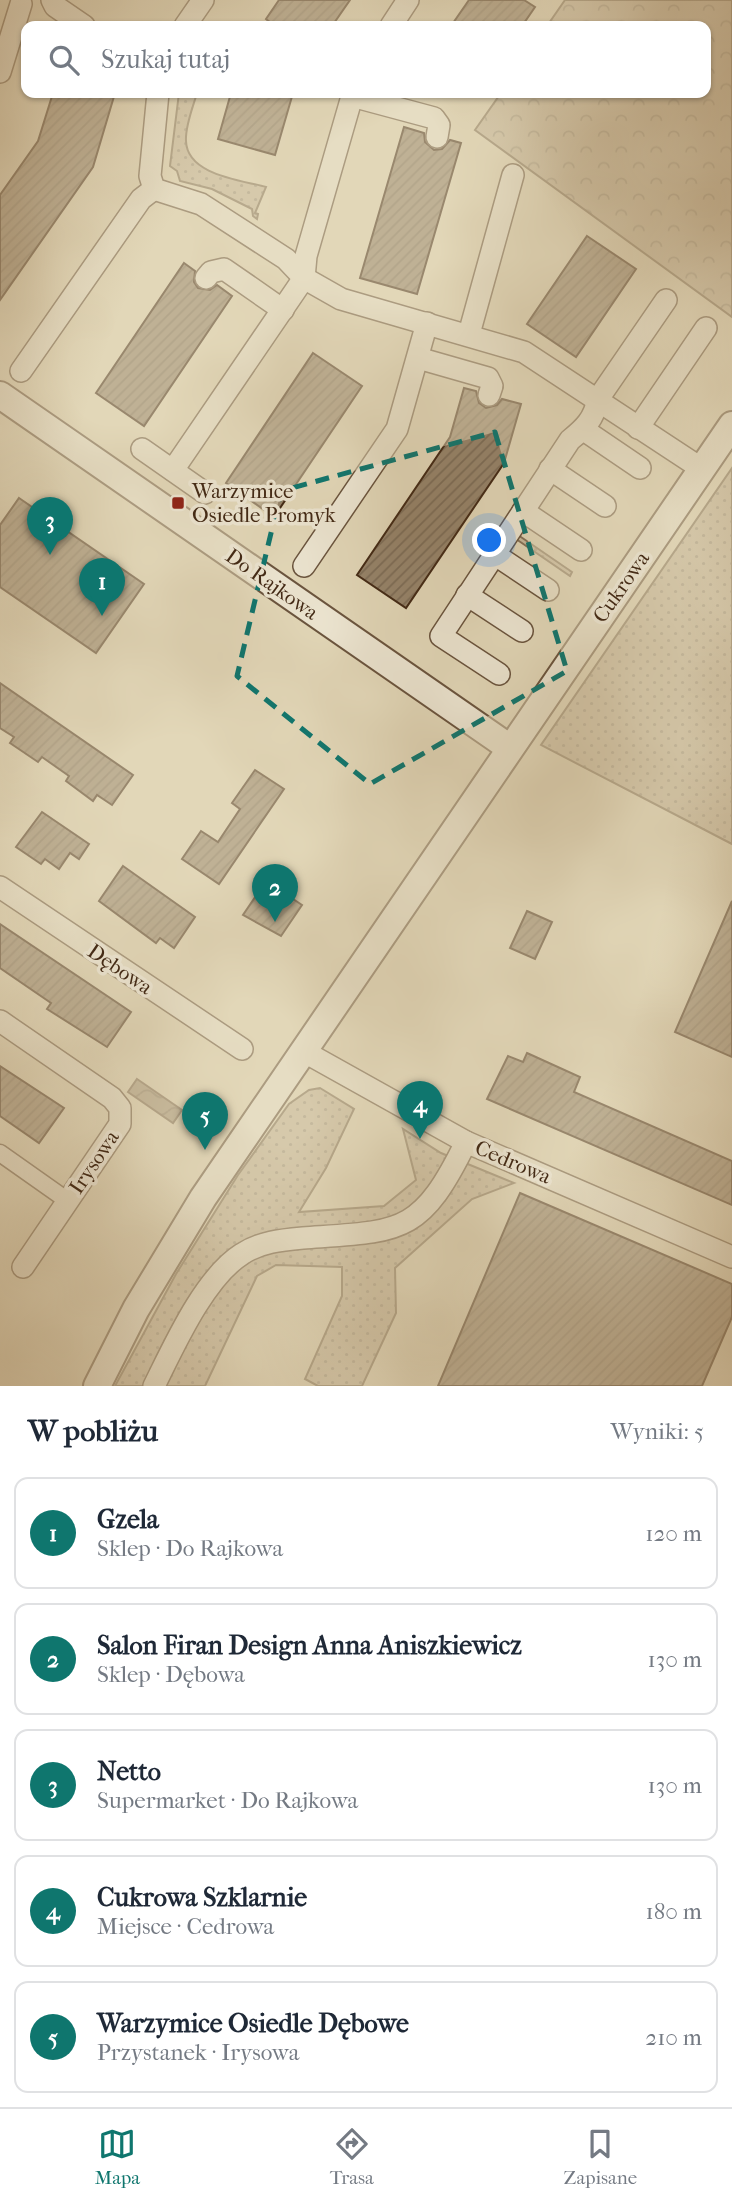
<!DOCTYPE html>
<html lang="pl">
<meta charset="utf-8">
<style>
:root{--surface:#fff;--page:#f2f2f3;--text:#1f2937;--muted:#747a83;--line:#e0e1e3;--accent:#0f766e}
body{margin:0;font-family:"IM FELL French Canon",serif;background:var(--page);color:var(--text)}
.you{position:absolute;left:490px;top:541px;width:24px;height:24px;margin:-18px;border:5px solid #fff;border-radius:50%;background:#1a73e8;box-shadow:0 0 0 10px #1a73e833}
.badge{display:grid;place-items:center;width:46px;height:46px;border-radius:50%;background:var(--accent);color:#fff;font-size:23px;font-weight:700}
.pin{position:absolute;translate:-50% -58px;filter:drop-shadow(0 2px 4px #0008)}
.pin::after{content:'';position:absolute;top:37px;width:24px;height:21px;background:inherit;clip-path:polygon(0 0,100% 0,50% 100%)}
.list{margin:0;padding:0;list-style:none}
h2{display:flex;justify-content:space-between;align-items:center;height:91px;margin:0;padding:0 28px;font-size:30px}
h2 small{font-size:23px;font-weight:400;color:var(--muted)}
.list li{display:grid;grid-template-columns:46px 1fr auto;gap:21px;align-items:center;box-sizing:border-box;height:112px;margin:0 14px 14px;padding:0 14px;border:2px solid var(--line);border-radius:14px}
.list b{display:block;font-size:26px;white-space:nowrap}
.list p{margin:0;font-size:23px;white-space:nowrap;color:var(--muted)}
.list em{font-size:23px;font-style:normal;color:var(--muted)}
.icon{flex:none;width:38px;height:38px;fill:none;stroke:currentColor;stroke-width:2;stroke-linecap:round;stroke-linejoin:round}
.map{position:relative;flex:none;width:732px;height:1386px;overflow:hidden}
.search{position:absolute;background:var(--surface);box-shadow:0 2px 5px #0004;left:21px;right:21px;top:21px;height:77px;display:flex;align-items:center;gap:18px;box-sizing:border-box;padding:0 24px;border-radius:14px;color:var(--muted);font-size:26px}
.sheet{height:721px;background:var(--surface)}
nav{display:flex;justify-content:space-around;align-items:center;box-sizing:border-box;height:98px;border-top:2px solid var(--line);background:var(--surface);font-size:19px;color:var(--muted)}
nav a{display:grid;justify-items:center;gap:4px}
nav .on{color:var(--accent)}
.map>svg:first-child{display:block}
.green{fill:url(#green-dots);stroke:#847158;stroke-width:2}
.forest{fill:url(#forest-crowns);stroke:#847158;stroke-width:2}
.water{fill:url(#water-waves);stroke:#826e56;stroke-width:2}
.building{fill:url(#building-hatch);stroke:#422915;stroke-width:2}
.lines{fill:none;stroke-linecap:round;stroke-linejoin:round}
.pedestrian-casing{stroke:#6a543e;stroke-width:19}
.minor-casing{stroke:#6a543e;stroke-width:24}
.tertiary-casing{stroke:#6a543e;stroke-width:30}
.pedestrian{stroke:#ece5d1;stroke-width:16}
.minor{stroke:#ece5d1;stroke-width:21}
.tertiary{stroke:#ece5d1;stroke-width:26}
.marked{fill:none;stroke:#0f766e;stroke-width:5;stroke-dasharray:14 9;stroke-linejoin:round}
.poi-dot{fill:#8f2418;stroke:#ece5d1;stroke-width:2.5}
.labels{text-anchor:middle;stroke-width:7;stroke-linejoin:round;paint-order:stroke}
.poi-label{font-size:21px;fill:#422915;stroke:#ece5d1;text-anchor:start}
.street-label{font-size:21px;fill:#422915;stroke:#ece5d1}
</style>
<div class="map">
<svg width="732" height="1386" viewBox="0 0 732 1386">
<defs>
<pattern id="green-dots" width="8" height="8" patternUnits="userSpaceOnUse" patternTransform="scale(1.75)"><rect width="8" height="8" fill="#c7b99c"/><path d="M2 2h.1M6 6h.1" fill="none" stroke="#a3967e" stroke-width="1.8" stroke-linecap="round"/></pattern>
<pattern id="forest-crowns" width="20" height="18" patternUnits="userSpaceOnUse" patternTransform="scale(1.75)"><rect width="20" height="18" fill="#c7b99c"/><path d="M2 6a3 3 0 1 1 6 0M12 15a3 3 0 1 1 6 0" fill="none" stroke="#a3967e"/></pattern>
<pattern id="water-waves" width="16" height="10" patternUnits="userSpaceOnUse" patternTransform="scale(1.75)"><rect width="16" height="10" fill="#ac9c81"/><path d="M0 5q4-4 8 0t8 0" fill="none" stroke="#8e7f68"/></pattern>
<pattern id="building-hatch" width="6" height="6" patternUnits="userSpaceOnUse" patternTransform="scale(1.75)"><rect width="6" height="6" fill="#95836a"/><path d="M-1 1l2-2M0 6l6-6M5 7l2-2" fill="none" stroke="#7b6b56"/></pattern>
</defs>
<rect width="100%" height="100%" fill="#e2d7b8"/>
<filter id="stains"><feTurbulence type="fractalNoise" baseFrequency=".00286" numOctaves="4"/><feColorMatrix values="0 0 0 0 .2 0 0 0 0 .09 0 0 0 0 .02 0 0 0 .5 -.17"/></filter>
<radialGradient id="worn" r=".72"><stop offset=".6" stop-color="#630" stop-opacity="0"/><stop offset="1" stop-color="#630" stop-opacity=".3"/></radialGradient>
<!-- green -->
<g class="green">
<path d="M179 93H197C193 107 185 126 186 141 187 175 241 180 266 187L255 213 258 214 257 219 253 216 252 209 212 189 180 181 177 171 170 166Z"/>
<polygon points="732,468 732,844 541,745"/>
<polygon points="518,535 572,572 570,576 516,539"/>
<polygon points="320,1088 354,1109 326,1168 299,1212 384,1206 416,1180 403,1129 441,1153 514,1183 472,1199 395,1268 396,1313 362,1386 318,1386 305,1379 342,1296 342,1267 276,1265 257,1276 205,1386 115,1386 176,1274 238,1175 289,1104 309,1090"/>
</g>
<!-- forest -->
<polygon class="forest" points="565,0 732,0 732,317 475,130 501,93 706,93 706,26 547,26"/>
<!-- water -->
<polygon class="water" points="137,1079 182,1110 173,1123 128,1092"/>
<!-- building -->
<g class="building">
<polygon points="279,0 350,0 332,26 275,26 266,19"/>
<polygon points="469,0 524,0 535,7 522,26 451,26"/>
<polygon points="53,93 115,93 93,167 0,300 0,195 38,141"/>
<polygon points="231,93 293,93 275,155 218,139"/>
<polygon points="404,127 424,133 425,142 434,150 442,149 450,140 461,143 417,294 360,278"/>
<polygon points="587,236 636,269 576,357 527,324"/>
<polygon points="184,263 195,271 194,282 198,288 210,290 217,285 232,296 144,426 96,393"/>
<polygon points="313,353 362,386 274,517 226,483"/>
<polygon points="464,388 476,391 479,403 486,408 497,405 502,399 521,404 504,463 406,608 357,575 450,437"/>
<polygon points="19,498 144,584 96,653 0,587 0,525"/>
<polygon points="0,683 133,775 112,805 97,795 93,801 66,781 69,776 42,757 38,762 10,743 14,737 0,728"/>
<polygon points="255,770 284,789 219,884 182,859 201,831 218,842 240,809 232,803"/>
<polygon points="42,812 89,844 79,859 70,853 59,869 45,859 41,864 16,847"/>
<polygon points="123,866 195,917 174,948 160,938 156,943 99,901"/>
<polygon points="266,881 302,905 281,936 243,915"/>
<polygon points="732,901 732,1057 675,1032"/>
<polygon points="527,911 552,922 535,959 510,948"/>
<polygon points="0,924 131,1012 107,1047 47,1009 51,1003 0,968"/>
<polygon points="527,1053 580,1077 574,1092 732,1161 732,1205 487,1099 508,1056 523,1062"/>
<polygon points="0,1066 64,1108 39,1143 0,1116"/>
<polygon points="520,1193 732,1284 732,1317 702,1386 438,1386"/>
</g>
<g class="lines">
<!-- pedestrian casing -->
<g class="pedestrian-casing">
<polyline id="pedestrian" points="0,1153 68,1201"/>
</g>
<!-- minor casing -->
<g class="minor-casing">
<g id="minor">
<polyline points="52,0 55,6 84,26"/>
<polyline points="185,26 203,0"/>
<polyline points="391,26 408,0"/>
<polyline points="0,72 21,4"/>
<polyline points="158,93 150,176 154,189 201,204 286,259 304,278 341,299 524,352 702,469"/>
<polyline points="352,96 434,118 439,125 437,137"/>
<polyline points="206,278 211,272 224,269 283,310"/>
<polyline points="469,334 513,175"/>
<polyline points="418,358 488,378 492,386 489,395"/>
<polyline points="21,371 141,199 154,189"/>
<polyline points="638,428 706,328"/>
<polyline points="584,430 640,468"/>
<polyline points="142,449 205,493"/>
<polyline points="550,469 605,506"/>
<polyline points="173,470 304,278 306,256 353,93"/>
<polyline points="523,511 581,550"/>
<polyline points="494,554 548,590"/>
<polyline points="304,566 397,429 427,323"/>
<polyline points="467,595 522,631"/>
<path d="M499 674 441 636 570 440C585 428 594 419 598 399L666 300"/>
<polyline points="0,887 242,1049"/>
<polyline points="0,1021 112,1098 120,1108 120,1124 23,1267"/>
<polyline points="303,1051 466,1142 732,1257"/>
<path d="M154 1386C174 1346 204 1278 242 1254 260 1242 281 1240 303 1238 401 1231 420 1236 466 1142"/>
</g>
</g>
<!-- tertiary casing -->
<g class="tertiary-casing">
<g id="tertiary">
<polyline points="0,395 510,748"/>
<polyline points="97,1386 136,1309 203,1198 732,425"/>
</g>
</g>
<!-- pedestrian -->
<use href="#pedestrian" class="pedestrian"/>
<!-- minor -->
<use href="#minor" class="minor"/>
<!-- tertiary -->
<use href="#tertiary" class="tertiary"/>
</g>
<!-- marked area -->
<path d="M0 0H732V1386H0ZM495 432 567 671 370 784 237 676 281 491Z" fill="#e2d7b8" fill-opacity=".55" fill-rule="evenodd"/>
<path class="marked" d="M495 432 567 671 370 784 237 676 281 491Z"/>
<!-- markers -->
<rect class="poi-dot" x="171" y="496" width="14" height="14" rx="3.5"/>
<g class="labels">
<!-- poi labels -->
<g class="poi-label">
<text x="192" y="498">Warzymice<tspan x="192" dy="24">Osiedle Promyk</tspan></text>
</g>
<!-- street labels -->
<g class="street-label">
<text transform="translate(272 584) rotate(35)" y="7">Do Rajkowa</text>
<text transform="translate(621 587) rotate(-55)" y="7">Cukrowa</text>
<text transform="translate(120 969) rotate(34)" y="7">Dębowa</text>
<text transform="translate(94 1162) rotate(-56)" y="7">Irysowa</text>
<text transform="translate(513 1162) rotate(23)" y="7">Cedrowa</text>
</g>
</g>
<rect width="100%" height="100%" filter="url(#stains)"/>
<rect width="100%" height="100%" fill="url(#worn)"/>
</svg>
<div class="you"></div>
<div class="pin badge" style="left:102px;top:616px">1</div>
<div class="pin badge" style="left:275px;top:922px">2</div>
<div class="pin badge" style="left:50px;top:555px">3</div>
<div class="pin badge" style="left:420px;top:1139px">4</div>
<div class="pin badge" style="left:205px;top:1150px">5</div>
<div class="search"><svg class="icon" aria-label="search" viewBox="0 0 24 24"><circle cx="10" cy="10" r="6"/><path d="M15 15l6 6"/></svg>Szukaj tutaj</div>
</div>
<section class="sheet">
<h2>W pobliżu<small>Wyniki: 5</small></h2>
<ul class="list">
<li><span class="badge">1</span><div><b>Gzela</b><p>Sklep · Do Rajkowa</p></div><em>120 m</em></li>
<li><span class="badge">2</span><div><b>Salon Firan Design Anna Aniszkiewicz</b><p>Sklep · Dębowa</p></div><em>130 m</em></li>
<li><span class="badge">3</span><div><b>Netto</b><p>Supermarket · Do Rajkowa</p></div><em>130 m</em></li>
<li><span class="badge">4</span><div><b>Cukrowa Szklarnie</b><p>Miejsce · Cedrowa</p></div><em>180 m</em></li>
<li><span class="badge">5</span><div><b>Warzymice Osiedle Dębowe</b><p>Przystanek · Irysowa</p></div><em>210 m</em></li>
</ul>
</section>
<nav>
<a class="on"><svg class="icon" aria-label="map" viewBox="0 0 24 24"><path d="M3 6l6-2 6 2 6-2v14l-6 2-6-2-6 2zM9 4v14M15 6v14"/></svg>Mapa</a>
<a><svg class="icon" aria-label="directions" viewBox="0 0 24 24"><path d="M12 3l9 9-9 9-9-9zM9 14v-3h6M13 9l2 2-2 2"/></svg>Trasa</a>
<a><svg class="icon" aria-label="saved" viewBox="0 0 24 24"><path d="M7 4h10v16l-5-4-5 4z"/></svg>Zapisane</a>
</nav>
